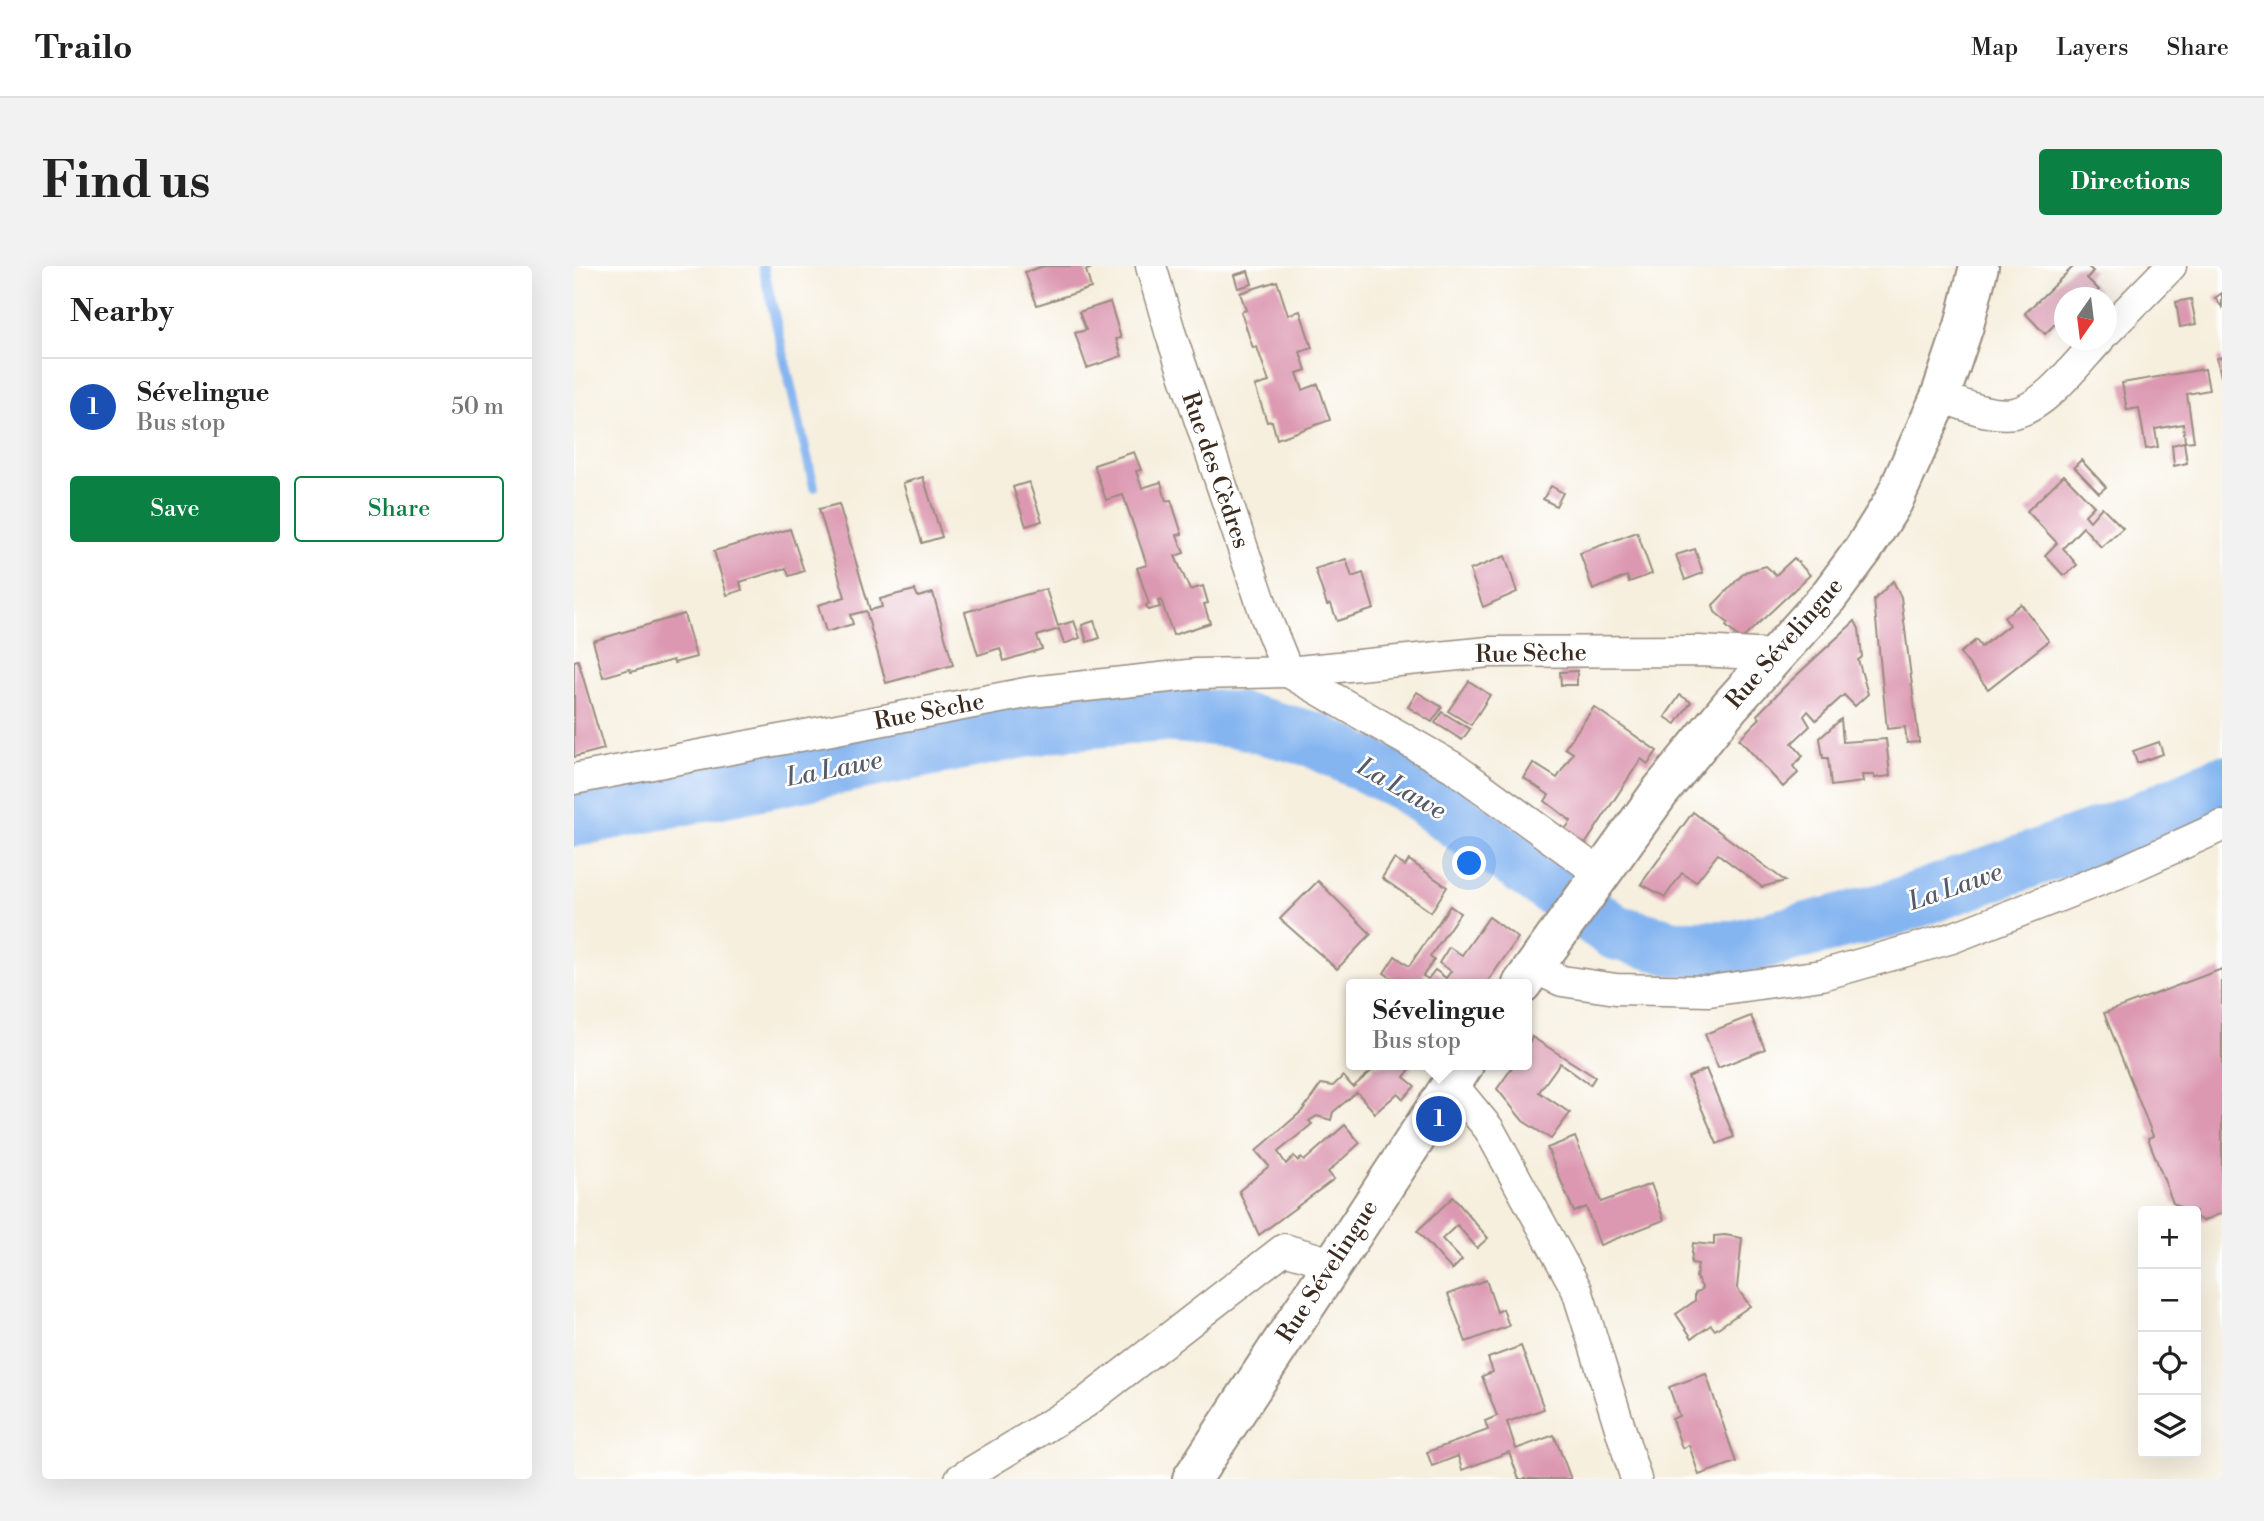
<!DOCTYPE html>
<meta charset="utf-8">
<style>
:root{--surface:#fff;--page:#f2f2f2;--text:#222;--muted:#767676;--line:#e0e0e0;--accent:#0b8043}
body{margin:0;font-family:"Libre Bodoni",serif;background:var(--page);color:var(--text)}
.controls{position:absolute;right:21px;bottom:21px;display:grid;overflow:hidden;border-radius:7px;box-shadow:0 7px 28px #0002}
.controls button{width:63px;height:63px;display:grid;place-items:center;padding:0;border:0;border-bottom:2px solid var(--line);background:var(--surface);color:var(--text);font:35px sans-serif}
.compass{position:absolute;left:1480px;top:21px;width:63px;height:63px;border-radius:50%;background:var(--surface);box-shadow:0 7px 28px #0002;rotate:194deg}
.you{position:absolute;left:896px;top:598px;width:24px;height:24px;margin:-18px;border:5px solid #fff;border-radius:50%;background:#1a73e8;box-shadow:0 0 0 10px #1a73e833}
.badge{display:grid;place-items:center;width:46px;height:46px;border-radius:50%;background:var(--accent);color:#fff;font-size:23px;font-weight:700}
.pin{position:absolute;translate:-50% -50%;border:4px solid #fff;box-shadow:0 2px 7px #0006}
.popup{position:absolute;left:772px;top:713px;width:186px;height:91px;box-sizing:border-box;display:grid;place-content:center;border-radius:7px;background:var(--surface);filter:drop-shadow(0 2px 5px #0005);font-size:23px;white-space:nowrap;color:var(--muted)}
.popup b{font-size:26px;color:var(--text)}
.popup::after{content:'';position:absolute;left:50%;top:100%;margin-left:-14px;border:14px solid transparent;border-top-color:var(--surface)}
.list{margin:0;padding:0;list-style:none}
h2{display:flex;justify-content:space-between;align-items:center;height:91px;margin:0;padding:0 28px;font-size:30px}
h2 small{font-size:23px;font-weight:400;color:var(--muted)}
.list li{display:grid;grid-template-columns:46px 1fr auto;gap:21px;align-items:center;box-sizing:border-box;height:98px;padding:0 28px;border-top:2px solid var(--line)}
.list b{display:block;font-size:26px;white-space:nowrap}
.list p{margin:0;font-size:23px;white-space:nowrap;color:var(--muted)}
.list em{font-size:23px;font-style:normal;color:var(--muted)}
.actions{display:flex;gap:14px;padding:21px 28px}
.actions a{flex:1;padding:16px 0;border:2px solid var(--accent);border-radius:7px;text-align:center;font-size:24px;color:var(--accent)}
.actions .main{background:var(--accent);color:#fff}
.icon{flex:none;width:38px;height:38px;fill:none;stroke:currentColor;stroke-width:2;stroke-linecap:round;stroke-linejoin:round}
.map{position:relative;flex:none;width:1648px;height:1213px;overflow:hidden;border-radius:7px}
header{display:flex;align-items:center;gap:42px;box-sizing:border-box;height:98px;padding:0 35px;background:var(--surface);border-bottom:2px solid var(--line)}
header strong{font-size:33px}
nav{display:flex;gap:38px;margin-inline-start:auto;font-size:24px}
.intro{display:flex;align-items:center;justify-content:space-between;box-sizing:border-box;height:168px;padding:0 42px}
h1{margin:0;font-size:49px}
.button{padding:18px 32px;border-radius:7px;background:var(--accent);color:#fff;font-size:24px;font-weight:700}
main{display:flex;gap:42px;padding:0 42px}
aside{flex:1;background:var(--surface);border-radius:7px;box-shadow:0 7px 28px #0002}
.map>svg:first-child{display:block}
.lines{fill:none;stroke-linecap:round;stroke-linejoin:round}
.stream{stroke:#85b5f0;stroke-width:10}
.river{stroke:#85b5f0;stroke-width:56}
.building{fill:#dc98b0}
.street-casing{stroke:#988c7e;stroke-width:33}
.secondary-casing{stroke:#988c7e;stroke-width:42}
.street{stroke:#fff;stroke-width:30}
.secondary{stroke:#fff;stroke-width:38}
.labels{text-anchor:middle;stroke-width:5;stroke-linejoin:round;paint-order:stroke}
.street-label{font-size:24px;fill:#3b2a1e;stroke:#fff}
.water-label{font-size:26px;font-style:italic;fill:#555b68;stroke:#fff}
</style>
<header>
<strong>Trailo</strong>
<nav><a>Map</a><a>Layers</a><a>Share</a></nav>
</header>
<div class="intro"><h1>Find us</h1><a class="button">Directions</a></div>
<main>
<aside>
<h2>Nearby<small></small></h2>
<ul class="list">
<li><span class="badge" style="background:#1a4fb4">1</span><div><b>Sévelingue</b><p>Bus stop</p></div><em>50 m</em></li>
</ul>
<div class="actions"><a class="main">Save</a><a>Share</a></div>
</aside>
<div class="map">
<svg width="1648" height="1213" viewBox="0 0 1648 1213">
<rect width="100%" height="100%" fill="#fff"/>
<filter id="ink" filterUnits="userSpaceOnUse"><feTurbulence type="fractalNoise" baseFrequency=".0143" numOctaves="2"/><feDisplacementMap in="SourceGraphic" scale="14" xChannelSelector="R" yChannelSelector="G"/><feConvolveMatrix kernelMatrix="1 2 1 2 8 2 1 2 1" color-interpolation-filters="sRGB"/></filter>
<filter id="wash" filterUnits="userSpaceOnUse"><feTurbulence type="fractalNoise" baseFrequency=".00686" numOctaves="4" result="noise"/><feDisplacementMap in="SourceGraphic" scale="28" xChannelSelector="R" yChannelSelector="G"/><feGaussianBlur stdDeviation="1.57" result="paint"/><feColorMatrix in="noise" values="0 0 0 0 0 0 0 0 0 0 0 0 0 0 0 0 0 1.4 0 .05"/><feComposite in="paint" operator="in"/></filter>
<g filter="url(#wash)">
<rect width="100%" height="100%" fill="#f6efde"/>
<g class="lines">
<!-- stream -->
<polyline class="stream" points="189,0 240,221"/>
<!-- river -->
<polyline class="river" points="0,553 484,457 588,448 665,454 741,474 831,518 1041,666 1100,682 1162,682 1314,644 1557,558 1648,517"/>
</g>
<g id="blocks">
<!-- building -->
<g class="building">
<polygon points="470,0 515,0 516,3 512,4 517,22 463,39 451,6"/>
<polygon points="1500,0 1513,0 1519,5 1513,12 1525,24 1517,32 1490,32 1490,49 1471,68 1451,47"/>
<polygon points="674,5 678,18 664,22 660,9"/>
<polygon points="703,15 714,49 726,45 738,82 726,86 732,104 723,107 729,124 744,118 756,154 703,173 698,155 693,156 681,120 695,116 683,81 679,82 667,46 672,44 666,27"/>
<polygon points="1648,27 1648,41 1641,32"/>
<polygon points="1617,33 1622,58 1606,61 1602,36"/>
<polygon points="536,36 547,72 542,73 548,90 513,102 501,67 512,64 505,46"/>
<polygon points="1648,91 1648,111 1647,111 1643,92"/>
<polygon points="1631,103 1635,124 1613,128 1620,175 1611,176 1609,158 1581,163 1584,181 1572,183 1565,142 1553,144 1548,117"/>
<polygon points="1610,176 1613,197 1600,200 1598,179"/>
<polygon points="560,186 567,204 562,205 568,222 587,216 592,235 597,234 608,268 603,269 610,287 601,290 616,324 629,320 634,337 630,338 636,357 599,369 587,334 584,335 586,341 574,344 572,339 575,338 563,302 573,299 549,229 532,234 520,199"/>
<polygon points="1507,194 1532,221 1525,227 1500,201"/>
<polygon points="1490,209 1520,240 1511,249 1516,255 1528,241 1549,262 1527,281 1509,261 1489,282 1503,299 1492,309 1489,309 1471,289 1483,277 1453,245"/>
<polygon points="349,211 368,271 348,277 329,217"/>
<polygon points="455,216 468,255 452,260 439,221"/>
<polygon points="977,220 989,227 982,240 969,233"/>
<polygon points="265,238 296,344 308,341 306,333 324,328 341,324 344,331 359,327 379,399 312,417 292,345 276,349 279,358 252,366 244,339 271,331 245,243"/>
<polygon points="216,263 230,305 215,310 212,302 166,316 168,324 153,329 140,285"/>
<polygon points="1063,266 1078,308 1055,316 1053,310 1019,324 1006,287"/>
<polygon points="1121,283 1129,307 1111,314 1102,289"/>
<polygon points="931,290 943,326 909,341 896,304"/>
<polygon points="1220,292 1236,309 1167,374 1152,360 1154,357 1141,346 1139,339 1171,306 1192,300 1202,309"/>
<polygon points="772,293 778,311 789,307 800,343 763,355 757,338 753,339 741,303"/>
<polygon points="1319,315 1327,331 1345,476 1333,477 1331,461 1313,463 1300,334"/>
<polygon points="472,323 484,360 500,355 506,372 490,378 485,363 463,370 468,383 430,395 426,382 404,389 391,346"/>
<polygon points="1447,338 1475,375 1414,423 1386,387 1402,374 1407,381 1435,359 1430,351"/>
<polygon points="110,348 122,391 100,397 99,394 57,406 56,403 29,411 19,375"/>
<polygon points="520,355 526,372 513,376 508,359"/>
<polygon points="1281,355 1285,363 1288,391 1284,394 1294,428 1281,440 1270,429 1242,454 1234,445 1230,450 1236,460 1218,477 1229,490 1219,500 1224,507 1209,521 1165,473 1186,452 1183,449 1211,420"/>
<polygon points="4,394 30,483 0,491 0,395"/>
<polygon points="1003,405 1003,419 987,419 986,406"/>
<polygon points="895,415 916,429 897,459 874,445"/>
<polygon points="843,426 868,441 858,456 834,441"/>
<polygon points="1106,429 1117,436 1102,458 1091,451"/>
<polygon points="1020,441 1083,485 1074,498 1067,493 1010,580 989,566 997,555 971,535 975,529 950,512 959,497 983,512 999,487 991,482"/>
<polygon points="868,446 896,463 888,474 861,457"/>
<polygon points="1267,453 1269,476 1312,473 1316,510 1300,512 1300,509 1288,509 1289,516 1257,520 1254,492 1249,492 1246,472"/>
<polygon points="1585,476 1589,488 1563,497 1559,485"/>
<polygon points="1119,546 1211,615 1188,621 1144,588 1122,616 1108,607 1091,631 1067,618"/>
<polygon points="820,593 831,600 835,594 873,621 857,646 808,612"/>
<polygon points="744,615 797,668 763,703 706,653"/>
<polygon points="876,640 886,647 856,691 860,694 849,710 854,713 861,704 872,712 877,705 865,697 875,681 888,689 915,651 944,672 912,718 827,718 810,707 821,690 835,700"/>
<polygon points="1648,703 1648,947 1629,955 1622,951 1622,945 1613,945 1599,937 1574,872 1579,870 1530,747"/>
<polygon points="1177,750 1191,783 1144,802 1131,768"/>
<polygon points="958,771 1021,811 1016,819 986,797 965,826 996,847 977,873 949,855 923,823 940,799 953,799 953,780"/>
<polygon points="798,799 839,799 830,811 841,820 829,833 824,827 801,847 783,826 759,846 757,854 743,850 735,855 738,858 704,886 712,898 720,890 724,895 727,892 730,895 771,859 786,877 754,906 760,913 685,969 665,925 695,900 682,885 728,845 747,818 759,820 769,810 779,821 801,802"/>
<polygon points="1132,803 1160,871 1143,878 1114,811"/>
<polygon points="1001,871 1027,936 1077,918 1090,954 1026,979 1012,941 1000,946 973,882"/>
<polygon points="879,931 914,972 903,982 883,959 868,973 888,994 878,1004 843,965"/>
<polygon points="1151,969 1168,972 1163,1022 1176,1040 1141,1064 1137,1059 1118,1072 1102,1048 1121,1035 1121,1027 1127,1024 1128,1021 1122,1011 1124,998 1117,997 1119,977 1140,979 1140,970"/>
<polygon points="912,1014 923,1046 929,1043 935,1060 892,1076 874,1028"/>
<polygon points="947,1080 970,1143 933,1156 942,1183 980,1169 997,1213 945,1213 935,1186 888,1204 884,1190 858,1200 853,1186 914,1164 911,1155 923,1150 908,1110 919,1106 914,1092"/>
<polygon points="1132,1108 1162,1196 1125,1209 1115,1179 1108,1182 1098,1153 1105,1150 1095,1121"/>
</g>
</g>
</g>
<g filter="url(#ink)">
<use href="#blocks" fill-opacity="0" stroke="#988c7e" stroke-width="2"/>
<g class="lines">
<!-- street casing -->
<g class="street-casing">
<g id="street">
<polyline points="577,0 597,69 693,354 714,406"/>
<polyline points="1532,66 1597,0"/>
<path d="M1366 131C1389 138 1415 151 1440 147 1471 141 1504 96 1525 74"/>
<polyline points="714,406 879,501 1028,609"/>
<polyline points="0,513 457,426 623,408 714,406 915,386 1125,385 1201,389"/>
<polyline points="960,702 988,715 1042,723 1135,725 1248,709 1378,672 1542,608 1648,560"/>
<polyline points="877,817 915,863 1003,1024 1062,1213"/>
<polyline points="386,1213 511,1137 710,983 758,997"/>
</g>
</g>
<!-- secondary casing -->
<g class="secondary-casing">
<g id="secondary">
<polyline points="948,718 1086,526 1156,440 1254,331 1289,284 1319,236 1366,131 1390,60 1405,0"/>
<polyline points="618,1213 890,799"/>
</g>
</g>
<!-- street -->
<use href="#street" class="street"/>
<!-- secondary -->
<use href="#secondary" class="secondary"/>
</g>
</g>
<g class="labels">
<!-- street labels -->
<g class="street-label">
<text transform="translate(642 204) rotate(71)" y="8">Rue des Cèdres</text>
<text transform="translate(1210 377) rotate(-49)" y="8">Rue Sévelingue</text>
<text transform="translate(957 387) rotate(-1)" y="8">Rue Sèche</text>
<text transform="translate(355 445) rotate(-11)" y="8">Rue Sèche</text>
<text transform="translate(753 1005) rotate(-57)" y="8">Rue Sévelingue</text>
</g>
<!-- water labels -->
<g class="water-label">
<text transform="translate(260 502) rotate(-11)" y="9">La Lawe</text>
<text transform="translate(828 522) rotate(30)" y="9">La Lawe</text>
<text transform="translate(1381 620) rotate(-19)" y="9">La Lawe</text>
</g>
</g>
</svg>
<div class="controls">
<button>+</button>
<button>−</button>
<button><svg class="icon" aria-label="locate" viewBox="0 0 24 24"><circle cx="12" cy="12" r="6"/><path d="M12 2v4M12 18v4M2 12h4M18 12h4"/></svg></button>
<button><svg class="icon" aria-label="layers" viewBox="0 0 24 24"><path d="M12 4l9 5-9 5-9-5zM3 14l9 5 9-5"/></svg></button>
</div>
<svg class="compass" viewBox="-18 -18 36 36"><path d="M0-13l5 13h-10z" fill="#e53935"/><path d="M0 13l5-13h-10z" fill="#767676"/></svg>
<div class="you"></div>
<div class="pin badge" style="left:865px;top:853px;background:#1a4fb4">1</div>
<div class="popup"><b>Sévelingue</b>Bus stop</div>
</div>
</main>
